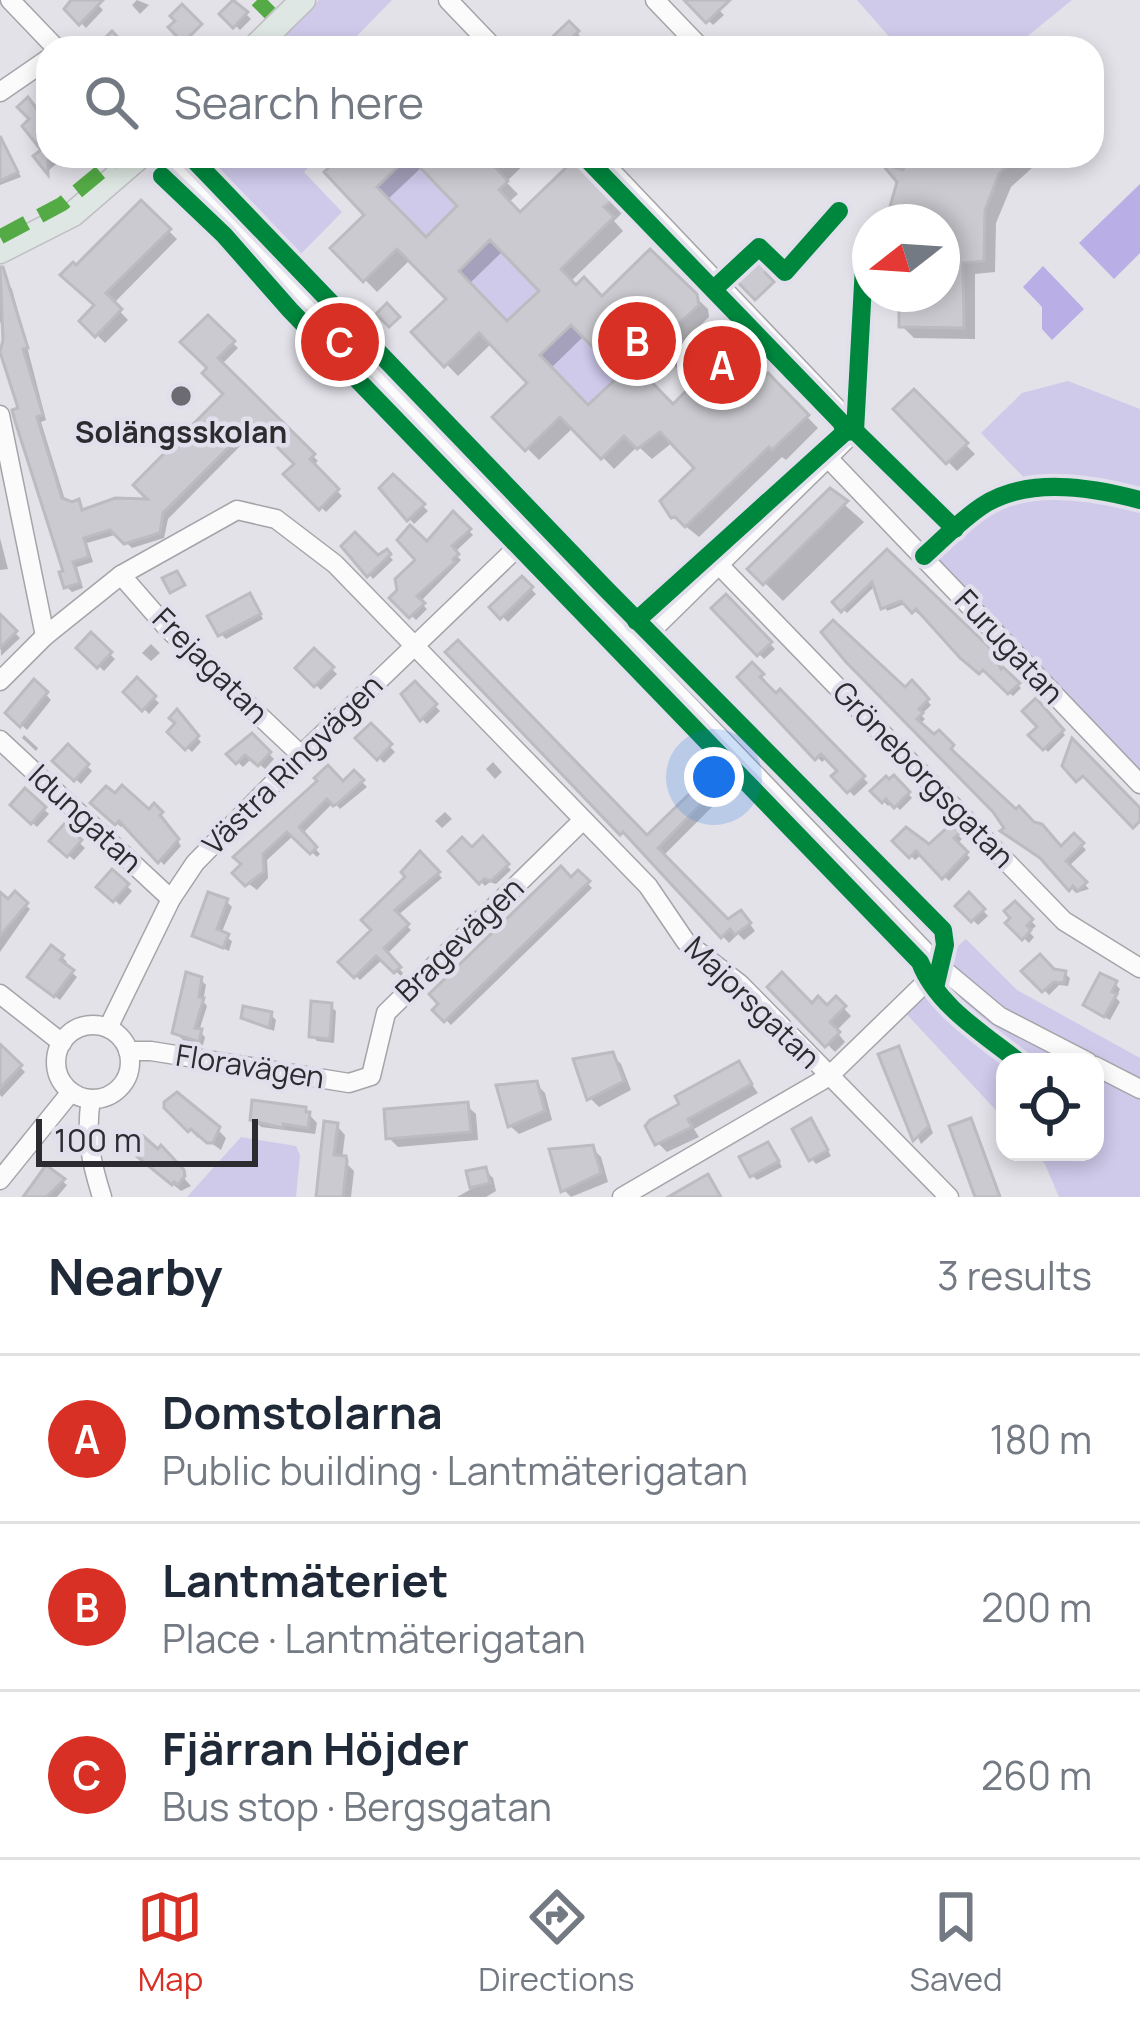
<!DOCTYPE html>
<meta charset="utf-8">
<style>
:root{--surface:#fff;--page:#f2f2f3;--text:#1f2937;--muted:#747a83;--line:#e0e1e3;--accent:#d93025}
body{margin:0;font-family:Manrope,sans-serif;background:var(--page);color:var(--text)}
.controls{position:absolute;right:36px;bottom:36px;display:grid;overflow:hidden;border-radius:24px;box-shadow:0 6px 18px #0003}
.controls button{width:108px;height:108px;display:grid;place-items:center;padding:0;border:0;border-bottom:3px solid var(--line);background:var(--surface);color:var(--text);font:60px sans-serif}
.compass{position:absolute;left:852px;top:204px;width:108px;height:108px;border-radius:50%;background:var(--surface);box-shadow:0 6px 18px #0003;rotate:253deg}
.scale{position:absolute;left:36px;bottom:30px;width:222px;box-sizing:border-box;padding-left:12px;border:6px solid #2c2b30;border-top:0;font-size:33px;line-height:42px;white-space:nowrap;color:#2c2b30;-webkit-text-stroke:9px #e1dfec;paint-order:stroke}
.you{position:absolute;left:714px;top:777px;width:42px;height:42px;margin:-30px;border:9px solid #fff;border-radius:50%;background:#1a73e8;box-shadow:0 0 0 18px #1a73e833}
.badge{display:grid;place-items:center;width:78px;height:78px;border-radius:50%;background:var(--accent);color:#fff;font-size:39px;font-weight:700}
.pin{position:absolute;translate:-50% -50%;border:6px solid #fff;box-shadow:0 3px 12px #0006}
.list{margin:0;padding:0;list-style:none}
h2{display:flex;justify-content:space-between;align-items:center;height:156px;margin:0;padding:0 48px;font-size:51px}
h2 small{font-size:39px;font-weight:400;color:var(--muted)}
.list li{display:grid;grid-template-columns:78px 1fr auto;gap:36px;align-items:center;box-sizing:border-box;height:168px;padding:0 48px;border-top:3px solid var(--line)}
.list b{display:block;font-size:45px;white-space:nowrap}
.list p{margin:0;font-size:39px;white-space:nowrap;color:var(--muted)}
.list em{font-size:39px;font-style:normal;color:var(--muted)}
.icon{flex:none;width:66px;height:66px;fill:none;stroke:currentColor;stroke-width:2;stroke-linecap:round;stroke-linejoin:round}
.map{position:relative;flex:none;width:1140px;height:1197px;overflow:hidden}
.search{position:absolute;background:var(--surface);box-shadow:0 6px 18px #0003;left:36px;right:36px;top:36px;height:132px;display:flex;align-items:center;gap:30px;box-sizing:border-box;padding:0 42px;border-radius:36px;color:var(--muted);font-size:45px}
.sheet{height:660px;background:var(--surface)}
nav{display:flex;justify-content:space-around;align-items:center;box-sizing:border-box;height:168px;border-top:3px solid var(--line);background:var(--surface);font-size:33px;color:var(--muted)}
nav a{display:grid;justify-items:center;gap:6px}
nav .on{color:var(--accent)}
.map>svg:first-child{display:block}
.green{fill:#cfc9ea}
.water{fill:#b9afe6}
.shadow{fill:#0003;fill-rule:evenodd}
.building{fill:#cbcad0;stroke:#bbbbc0;stroke-width:3;fill-rule:evenodd}
.lines{fill:none;stroke-linecap:round;stroke-linejoin:round}
.minor-casing{stroke:#a5a4a9;stroke-width:21}
.major-casing{stroke:#bfbec2;stroke-width:27}
.minor{stroke:#fbfbfc;stroke-width:18}
.major{stroke:#dee7e3;stroke-width:24}
.quiet{stroke:#54ab45;stroke-width:15;stroke-dasharray:30 15;stroke-linecap:butt}
.cycleway-casing{stroke:#e1dfec;stroke-width:26}
.cycleway{stroke:#00873e;stroke-width:18}
.poi-dot{fill:#6c6b71;stroke:#e1dfec;stroke-width:4.5}
.labels{text-anchor:middle;stroke-width:9;stroke-linejoin:round;paint-order:stroke}
.poi-label{font-size:30px;font-weight:bold;fill:#2c2b30;stroke:#e1dfec}
.street-label{font-size:30px;fill:#2c2b30;stroke:#e1dfec}
</style>
<div class="map">
<svg width="1140" height="1197" viewBox="0 0 1140 1197">
<rect width="100%" height="100%" fill="#e3e2e9"/>
<!-- green -->
<g class="green">
<polygon points="319,0 392,0 349,44 351,48 270,48"/>
<polygon points="857,0 1072,0 1013,48 899,48"/>
<polygon points="192,156 319,156 304,172 342,212 295,260"/>
<polygon points="409,156 457,206 418,245 417,228 386,195 369,195"/>
<polygon points="490,240 539,291 499,329 451,279"/>
<polygon points="571,325 620,375 580,413 532,363"/>
<polygon points="1068,381 1140,409 1140,784 924,556 985,503 1034,488 981,433 1022,393"/>
<polygon points="966,939 1017,990 1140,1058 1140,1197 1059,1197 1045,1164 1034,1152 1095,1152 1095,1062 1005,1062 1005,1120 900,1007 920,979"/>
<polygon points="241,1137 296,1146 300,1155 296,1197 187,1197"/>
</g>
<!-- water -->
<g class="water">
<polygon points="1140,184 1140,253 1114,279 1079,243"/>
<polygon points="1043,266 1084,309 1052,340 1042,329 1042,307 1023,287"/>
</g>
<!-- shadow -->
<g class="shadow">
<polygon points="82,0 93,0 103,10 86,28 70,11"/>
<polygon points="137,0 149,5 140,14 132,5"/>
<polygon points="688,0 709,0 724,15 713,25"/>
<polygon points="235,3 251,19 240,30 224,14"/>
<polygon points="569,25 582,38 571,48 546,48"/>
<polygon points="28,101 48,128 48,156 66,156 49,170 37,156 45,150"/>
<polygon points="0,153 9,155 21,177 0,185"/>
<path d="M345 156H540L534 162 530 159 506 182 518 194 508 203 520 216 574 164 622 213 614 221 623 231 570 282 602 300 650 254 708 309 709 317 683 342 765 380 768 377 818 428 786 460 782 457 699 537 673 516 698 468 673 442 652 459 638 446 614 469 574 427 539 460 496 417 531 383 492 343 458 376 415 332 450 299 411 259 377 292 334 248 369 215ZM423 166 462 206 426 241 387 200ZM504 250 543 291 507 325 468 285ZM585 335 624 375 589 409 550 369ZM667 352 698 383 673 408 642 376Z"/>
<polygon points="911,156 1045,156 1011,187 996,223 995,272 975,274 975,339 914,338 902,326 902,294 942,294 942,222 887,222 900,181 892,172"/>
<polygon points="141,204 177,239 113,304 128,320 105,343 83,321 98,306 76,269"/>
<polygon points="7,283 12,289 46,420 41,422 66,503 78,503 84,512 154,502 228,394 211,368 208,319 238,348 221,365 318,461 312,466 342,496 326,512 287,474 298,464 260,426 168,519 164,538 132,548 118,534 87,543 93,562 77,567 83,588 72,592 67,587 67,573 1,344 7,342 0,321 0,285"/>
<polygon points="914,393 975,454 957,471 897,409"/>
<polygon points="393,478 428,511 414,524 383,488"/>
<polygon points="830,492 864,522 783,601 751,569"/>
<polygon points="453,515 473,535 454,553 461,560 420,602 427,609 416,620 394,598 427,546"/>
<polygon points="0,538 8,569 0,570"/>
<polygon points="345,546 377,559 386,553 393,560 373,579"/>
<polygon points="887,553 1021,688 1013,696 957,649 921,611 918,614 907,603 887,611 876,585 847,613 836,602"/>
<polygon points="522,580 536,594 508,622 494,608"/>
<polygon points="726,598 775,649 764,659 715,608"/>
<polygon points="254,602 263,619 226,639 221,634"/>
<polygon points="3,621 20,638 1,656 0,624"/>
<polygon points="92,637 115,659 104,671 81,648"/>
<polygon points="151,644 160,653 151,661 142,653"/>
<polygon points="314,652 337,674 321,690 299,668"/>
<polygon points="449,653 647,840 712,776 727,792 663,856 727,923 747,920 755,931 744,940 738,934 729,943 632,837 629,839 623,833"/>
<polygon points="848,660 905,691 912,685 931,705 921,715 925,719 919,725 934,738 939,734 956,752 953,755 1061,850 1074,837 1086,850 1068,867 1089,889 1076,893 1034,850 1031,852 1019,840 1016,843 1005,831 1008,828 996,810"/>
<polygon points="752,666 766,681 762,684 776,698 780,693 868,783 854,796 836,777 841,771 828,757 822,762 741,677"/>
<polygon points="137,682 159,703 149,714 128,692"/>
<polygon points="35,683 51,700 27,730 9,713"/>
<polygon points="415,685 440,711 427,724 422,719"/>
<polygon points="1035,703 1065,735 1048,752 1032,735 1041,727"/>
<polygon points="177,713 201,742 192,752 171,732 178,725"/>
<polygon points="371,728 395,752 384,763 360,738"/>
<polygon points="24,735 38,748 36,751 22,738"/>
<polygon points="252,737 274,759 265,769 252,758 243,767 230,754"/>
<polygon points="68,748 92,771 81,784 56,761"/>
<polygon points="493,762 502,772 495,779 486,769"/>
<polygon points="354,774 367,787 340,809 334,802 302,834 320,854 317,857 294,835 267,860 268,878 257,890 241,878 321,782 343,785"/>
<polygon points="894,779 912,798 900,810 892,802 888,806 874,791"/>
<polygon points="25,793 49,814 37,827 14,805"/>
<polygon points="94,803 161,814 181,846 164,865 125,823 121,827"/>
<polygon points="445,812 452,819 442,828 435,821"/>
<polygon points="951,828 962,839 957,844 970,858 949,881 922,854 915,860 897,841 929,848"/>
<polygon points="64,829 85,848 74,860 53,841"/>
<polygon points="483,841 511,870 496,884 490,882 485,886 452,851 472,851"/>
<polygon points="420,855 442,878 397,916 411,930 386,955 403,973 401,976 383,959 360,980 342,962 375,930"/>
<polygon points="113,873 132,891 120,905 101,887"/>
<polygon points="578,874 592,888 451,1025 436,1010"/>
<polygon points="0,895 9,903 15,896 30,909 0,952"/>
<polygon points="969,896 988,916 978,925 959,906"/>
<polygon points="227,902 232,907 221,934 232,941 229,951 195,935"/>
<polygon points="1015,905 1036,926 1029,932 1034,937 1029,943 1009,923"/>
<polygon points="62,957 67,962 64,966 77,977 60,1000 36,982"/>
<polygon points="1026,971 1064,973 1070,978 1068,986 1059,985 1049,995"/>
<polygon points="201,980 206,985 203,1001 207,1006 199,1031 205,1037 203,1045 184,1041 175,1032"/>
<polygon points="1115,984 1120,989 1116,998 1120,1002 1110,1020 1092,1010"/>
<polygon points="771,987 827,1009 836,1000 851,1016 836,1031 845,1042 835,1052"/>
<polygon points="330,1006 336,1011 334,1043 317,1041 312,1036"/>
<polygon points="271,1015 276,1020 274,1031 244,1017"/>
<polygon points="0,1048 25,1072 2,1097 0,1095"/>
<polygon points="898,1050 933,1133 921,1144 882,1056"/>
<polygon points="612,1055 621,1064 631,1090 599,1107 590,1098"/>
<polygon points="738,1065 758,1093 694,1129 699,1137 667,1152 658,1143"/>
<polygon points="536,1084 545,1093 552,1120 519,1134 510,1126"/>
<polygon points="467,1106 476,1114 478,1140 398,1147 389,1138"/>
<polygon points="168,1107 218,1130 226,1138 221,1150 200,1135 198,1138"/>
<polygon points="305,1110 317,1123 315,1134 261,1127 253,1119"/>
<polygon points="970,1121 975,1126 1001,1196 978,1197"/>
<polygon points="337,1126 345,1135 342,1159 354,1171 351,1197 318,1197"/>
<polygon points="815,1127 831,1156 816,1164 812,1159"/>
<polygon points="592,1148 601,1157 608,1182 571,1197 564,1190"/>
<polygon points="773,1150 782,1167 757,1180 752,1175"/>
<polygon points="141,1158 174,1167 191,1186 181,1191"/>
<polygon points="47,1169 67,1185 57,1197 26,1197"/>
<polygon points="485,1170 493,1178 496,1191 486,1197 457,1197 473,1188 470,1173"/>
</g>
<!-- building -->
<g class="building">
<polygon points="71,0 103,0 79,25 64,9"/>
<polygon points="233,0 248,12 233,28 219,14"/>
<polygon points="684,0 730,0 706,23"/>
<polygon points="182,4 202,24 183,43 168,27 175,21 170,16"/>
<polygon points="569,21 579,31 561,48 541,48"/>
<polygon points="112,31 128,48 95,48"/>
<polygon points="28,97 48,124 48,175 33,156 41,150 22,126 29,119 17,107"/>
<polygon points="0,136 18,172 0,181"/>
<path d="M341 156H509L496 168 508 181 499 190 520 212 574 160 613 200 604 207 614 217 561 269 576 285 584 277 602 296 650 249 697 294 699 305 674 328 690 345 710 326 765 376 768 373 809 415 772 450 769 447 685 527 675 517 671 518 660 501 694 468 660 432 637 449 624 436 601 459 560 417 525 451 492 417 527 383 479 333 444 367 411 332 446 299 397 249 363 282 330 248 364 215 324 172ZM409 156 457 206 426 237 377 187ZM490 240 539 291 507 321 459 271ZM571 325 620 375 588 405 540 355ZM653 342 694 383 673 404 632 362Z"/>
<polygon points="909,156 1019,156 999,174 985,210 984,261 963,263 964,328 899,327 899,294 942,294 942,222 886,221 897,182 881,163 903,170"/>
<polygon points="141,200 171,229 106,293 122,309 95,337 79,321 94,305 60,275 73,262 76,265"/>
<polygon points="756,244 774,263 765,272 774,282 755,300 727,271"/>
<polygon points="0,267 3,267 28,348 23,349 43,415 37,417 62,498 72,502 79,499 82,510 115,498 147,499 133,485 223,394 202,373 207,368 180,342 208,315 235,341 218,358 315,454 310,459 339,489 319,510 283,474 294,464 253,423 163,513 160,533 124,544 110,530 84,538 89,557 73,562 80,583 64,588 59,572 63,571 15,421 12,410 18,408 0,352 3,340"/>
<polygon points="387,303 400,317 389,327 376,314"/>
<polygon points="914,389 968,443 946,464 893,409"/>
<polygon points="393,474 425,504 407,521 379,488"/>
<polygon points="830,488 848,501 763,585 747,569"/>
<polygon points="453,511 471,529 452,546 459,554 453,559 455,562 417,596 425,603 409,618 389,598 397,590 395,579 415,560 397,540 410,525 427,541"/>
<polygon points="355,532 378,555 387,549 391,554 367,577 341,546"/>
<polygon points="887,549 990,648 1001,669 1003,667 1020,683 1008,694 983,670 979,674 960,658 916,609 912,613 901,601 881,609 872,582 841,612 832,602"/>
<polygon points="177,571 185,585 170,593 162,578"/>
<polygon points="522,576 533,587 500,619 489,607"/>
<polygon points="250,593 261,614 218,636 207,616"/>
<polygon points="726,594 772,642 757,656 711,608"/>
<polygon points="0,614 17,631 0,648"/>
<polygon points="833,620 905,687 912,680 924,693 929,699 919,709 923,713 917,719 934,734 939,730 954,745 951,749 1016,809 1019,806 1034,822 1042,824 1061,846 1074,833 1084,843 1066,861 1087,882 1078,891 1073,886 1069,891 1040,858 1000,831 1004,828 993,812 846,662 821,632"/>
<polygon points="91,632 112,652 97,668 76,648"/>
<polygon points="458,640 647,835 712,772 722,783 658,848 728,919 741,910 751,923 735,935 730,929 721,938 623,832 620,835 445,652"/>
<polygon points="314,648 334,667 314,687 295,668"/>
<polygon points="752,662 764,674 760,677 776,693 780,689 865,776 847,793 831,776 837,771 821,754 815,760 737,677"/>
<polygon points="137,677 156,696 142,711 123,692"/>
<polygon points="34,679 48,692 20,727 5,713"/>
<polygon points="415,681 437,704 420,721 401,694"/>
<polygon points="1036,698 1064,730 1043,750 1028,735 1037,727 1022,711"/>
<polygon points="177,709 199,736 185,750 167,732 175,723 169,718"/>
<polygon points="371,723 392,744 377,760 355,738"/>
<polygon points="252,733 271,752 258,766 245,755 236,764 226,754"/>
<polygon points="1072,738 1140,808 1140,821 1133,828 1083,776 1076,782 1062,766"/>
<polygon points="68,744 89,764 74,781 52,761"/>
<polygon points="328,765 343,781 354,770 364,780 338,803 333,806 327,799 299,827 317,847 310,854 287,832 263,854 264,872 245,886 232,873 241,864 233,857 317,781 314,778"/>
<polygon points="894,775 910,792 894,808 886,799 882,803 870,791 886,776 889,779"/>
<polygon points="122,785 149,809 154,803 163,812 160,815 179,839 158,863 119,821 115,825 90,803 106,786 115,793"/>
<polygon points="25,788 46,807 31,824 10,805"/>
<polygon points="64,824 82,840 67,857 49,841"/>
<polygon points="951,824 960,833 954,838 968,852 942,879 916,851 909,858 892,841 906,827 929,844"/>
<polygon points="483,836 509,864 491,881 484,879 479,884 448,851 462,837 472,847"/>
<polygon points="420,851 440,872 395,910 409,924 384,948 401,967 394,973 376,956 354,978 338,962 371,930 361,920 405,877 401,872"/>
<polygon points="561,866 571,877 578,870 590,881 444,1022 432,1010 438,1004 429,994"/>
<polygon points="112,869 129,884 113,902 96,887"/>
<polygon points="15,891 28,903 0,936 0,892 8,899"/>
<polygon points="208,892 228,899 217,929 229,934 223,948 192,936"/>
<polygon points="969,892 985,909 971,922 955,906"/>
<polygon points="1015,901 1033,919 1027,926 1031,930 1022,940 1005,923 1010,918 1004,911"/>
<polygon points="51,945 64,955 60,960 74,970 54,997 27,977"/>
<polygon points="1040,954 1054,969 1066,971 1064,983 1054,982 1042,992 1021,971"/>
<polygon points="186,972 202,977 199,997 204,998 195,1028 202,1029 199,1042 172,1033"/>
<polygon points="782,972 812,1003 818,996 827,1005 836,996 846,1006 830,1022 840,1032 825,1047 767,987"/>
<polygon points="1100,973 1117,981 1112,992 1117,994 1104,1017 1083,1005"/>
<polygon points="311,1001 332,1003 330,1039 309,1037"/>
<polygon points="243,1006 272,1012 269,1028 241,1018"/>
<polygon points="0,1044 22,1065 0,1088"/>
<polygon points="899,1046 929,1126 913,1141 878,1054"/>
<polygon points="613,1052 624,1081 587,1100 573,1059"/>
<polygon points="739,1061 752,1084 688,1119 692,1127 655,1145 645,1126 650,1120 679,1104 675,1096"/>
<polygon points="537,1081 545,1111 508,1127 496,1085"/>
<polygon points="177,1092 220,1127 213,1143 207,1143 191,1129 188,1132 164,1108 164,1102"/>
<polygon points="252,1100 306,1107 306,1112 310,1112 308,1128 283,1124 283,1128 250,1120"/>
<polygon points="468,1102 471,1132 386,1139 384,1109"/>
<polygon points="811,1118 828,1150 809,1161 792,1129"/>
<polygon points="971,1118 1000,1197 975,1197 949,1126"/>
<polygon points="324,1121 338,1123 334,1155 346,1156 347,1161 343,1197 316,1197"/>
<polygon points="142,1135 158,1149 161,1145 184,1170 185,1176 178,1185 174,1182 172,1185 129,1150"/>
<polygon points="768,1142 779,1161 750,1177 739,1157"/>
<polygon points="593,1145 601,1173 561,1192 549,1149"/>
<polygon points="46,1165 65,1179 46,1197 23,1197"/>
<polygon points="486,1167 490,1183 470,1188 466,1171"/>
<polygon points="708,1174 721,1197 668,1197"/>
</g>
<g class="lines">
<!-- minor casing -->
<g class="minor-casing">
<g id="minor">
<polyline points="10,0 56,48"/>
<polyline points="448,0 494,48"/>
<polyline points="655,0 701,48"/>
<polyline points="0,92 48,59"/>
<polyline points="162,156 938,965 999,1016 1088,1062"/>
<polyline points="597,156 849,421"/>
<polyline points="0,415 45,636"/>
<polyline points="828,458 1140,784"/>
<polyline points="719,565 1064,921 1140,968"/>
<polyline points="121,575 169,630 301,755"/>
<polyline points="635,647 855,431"/>
<polyline points="0,681 45,636 121,575 237,510 276,519 335,564 648,886 686,942 740,984 949,1197"/>
<polyline points="0,740 171,899"/>
<polyline points="0,994 62,1043"/>
<circle cx="93" cy="1062" r="37"/>
<polyline points="108,1028 171,899 195,863 301,755 527,538"/>
<polyline points="128,1051 151,1051 349,1083 371,1076 386,1013 582,821"/>
<polyline points="1095,1066 1140,1089"/>
<path d="M91 1099C85 1135 91 1162 102 1197"/>
<polyline points="0,1180 71,1092"/>
<polyline points="622,1197 828,1077 927,981 938,965"/>
</g>
</g>
<!-- major casing -->
<g class="major-casing">
<g id="major">
<polyline points="254,48 303,0"/>
<polyline points="0,251 73,214 140,156"/>
</g>
</g>
<!-- minor -->
<use href="#minor" class="minor"/>
<!-- major -->
<use href="#major" class="major"/>
<!-- quiet -->
<g class="quiet">
<polyline points="257,0 270,13"/>
<polyline points="0,237 62,204 120,156"/>
</g>
<!-- cycleway casing -->
<g class="cycleway-casing">
<g id="cycleway">
<polyline points="190,156 605,588 943,930 945,945 935,988"/>
<polyline points="584,156 841,422 845,432"/>
<path d="M162 176 224 235 290 310 920 962C936 1005 984 1034 1019 1062"/>
<polyline points="714,289 759,247 785,272 839,211"/>
<polyline points="855,431 864,266 870,244"/>
<path d="M924 556C943 539 961 520 982 506 1027 476 1092 487 1140 500"/>
<polyline points="636,621 845,432 855,431 955,529"/>
</g>
</g>
<!-- cycleway -->
<use href="#cycleway" class="cycleway"/>
</g>
<!-- markers -->
<circle class="poi-dot" cx="181" cy="396" r="12"/>
<g class="labels">
<!-- poi labels -->
<g class="poi-label">
<text x="181" y="443">Solängsskolan</text>
</g>
<!-- street labels -->
<g class="street-label">
<text transform="translate(1009 647) rotate(47)" y="10">Furugatan</text>
<text transform="translate(210 666) rotate(45)" y="10">Frejagatan</text>
<text transform="translate(293 765) rotate(-45)" y="10">Västra Ringvägen</text>
<text transform="translate(923 775) rotate(46)" y="10">Gröneborgsgatan</text>
<text transform="translate(85 819) rotate(43)" y="10">Idungatan</text>
<text transform="translate(460 940) rotate(-44)" y="10">Bragevägen</text>
<text transform="translate(752 1003) rotate(44)" y="10">Majorsgatan</text>
<text transform="translate(250 1067) rotate(9)" y="10">Floravägen</text>
</g>
</g>
</svg>
<div class="controls">
<button><svg class="icon" aria-label="locate" viewBox="0 0 24 24"><circle cx="12" cy="12" r="6"/><path d="M12 2v4M12 18v4M2 12h4M18 12h4"/></svg></button>
</div>
<svg class="compass" viewBox="-18 -18 36 36"><path d="M0-13l5 13h-10z" fill="#e53935"/><path d="M0 13l5-13h-10z" fill="#747a83"/></svg>
<div class="scale">100 m</div>
<div class="you"></div>
<div class="pin badge" style="left:722px;top:365px">A</div>
<div class="pin badge" style="left:637px;top:341px">B</div>
<div class="pin badge" style="left:340px;top:342px">C</div>
<div class="search"><svg class="icon" aria-label="search" viewBox="0 0 24 24"><circle cx="10" cy="10" r="6"/><path d="M15 15l6 6"/></svg>Search here</div>
</div>
<section class="sheet">
<h2>Nearby<small>3 results</small></h2>
<ul class="list">
<li><span class="badge">A</span><div><b>Domstolarna</b><p>Public building · Lantmäterigatan</p></div><em>180 m</em></li>
<li><span class="badge">B</span><div><b>Lantmäteriet</b><p>Place · Lantmäterigatan</p></div><em>200 m</em></li>
<li><span class="badge">C</span><div><b>Fjärran Höjder</b><p>Bus stop · Bergsgatan</p></div><em>260 m</em></li>
</ul>
</section>
<nav>
<a class="on"><svg class="icon" aria-label="map" viewBox="0 0 24 24"><path d="M3 6l6-2 6 2 6-2v14l-6 2-6-2-6 2zM9 4v14M15 6v14"/></svg>Map</a>
<a><svg class="icon" aria-label="directions" viewBox="0 0 24 24"><path d="M12 3l9 9-9 9-9-9zM9 14v-3h6M13 9l2 2-2 2"/></svg>Directions</a>
<a><svg class="icon" aria-label="saved" viewBox="0 0 24 24"><path d="M7 4h10v16l-5-4-5 4z"/></svg>Saved</a>
</nav>
